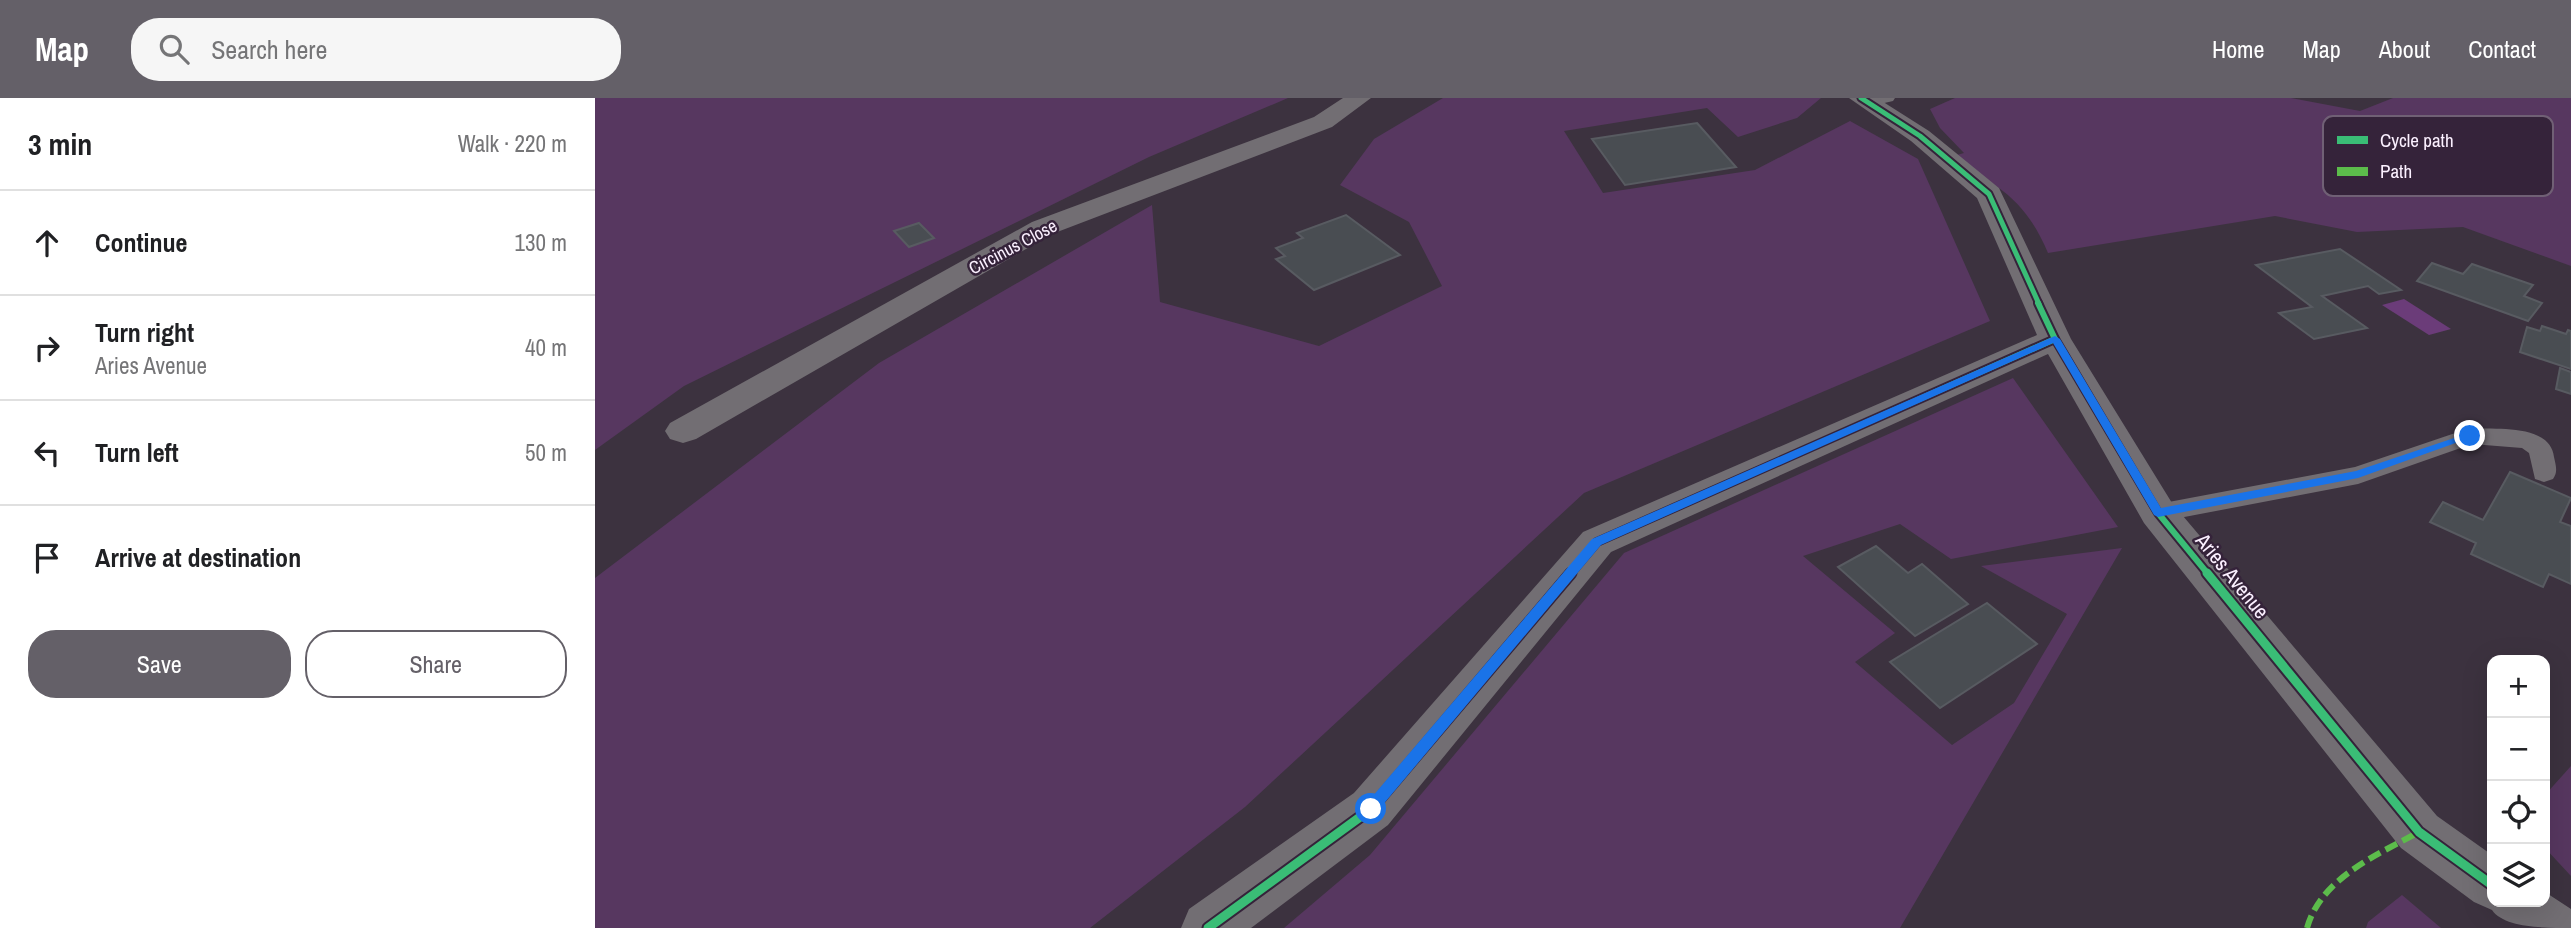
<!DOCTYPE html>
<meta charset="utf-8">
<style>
:root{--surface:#fff;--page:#f6f6f6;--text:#202124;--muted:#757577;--line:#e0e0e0;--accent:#646068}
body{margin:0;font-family:"Archivo Narrow",sans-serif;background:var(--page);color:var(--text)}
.controls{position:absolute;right:21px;bottom:21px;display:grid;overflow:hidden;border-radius:14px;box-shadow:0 7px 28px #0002}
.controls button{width:63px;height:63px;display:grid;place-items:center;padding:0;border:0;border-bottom:2px solid var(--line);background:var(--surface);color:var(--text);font:35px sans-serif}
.stop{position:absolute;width:21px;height:21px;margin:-16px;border:5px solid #1a73e8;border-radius:50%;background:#fff}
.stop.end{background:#1a73e8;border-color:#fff;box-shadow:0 2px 7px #0008}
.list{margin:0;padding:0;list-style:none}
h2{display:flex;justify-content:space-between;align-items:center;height:91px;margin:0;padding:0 28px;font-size:30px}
h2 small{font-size:23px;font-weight:400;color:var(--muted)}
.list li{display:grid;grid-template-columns:46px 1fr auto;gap:21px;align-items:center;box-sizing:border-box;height:105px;padding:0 28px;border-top:2px solid var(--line)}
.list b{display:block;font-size:26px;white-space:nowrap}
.list p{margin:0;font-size:23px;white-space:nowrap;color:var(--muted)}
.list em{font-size:23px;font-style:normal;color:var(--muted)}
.actions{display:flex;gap:14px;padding:21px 28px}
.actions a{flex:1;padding:16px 0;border:2px solid var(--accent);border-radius:28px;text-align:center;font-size:24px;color:var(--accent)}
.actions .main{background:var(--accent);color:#fff}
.icon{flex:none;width:38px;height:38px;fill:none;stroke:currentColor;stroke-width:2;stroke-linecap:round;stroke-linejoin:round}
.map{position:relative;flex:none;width:1976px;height:830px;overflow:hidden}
header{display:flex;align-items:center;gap:42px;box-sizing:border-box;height:98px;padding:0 35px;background:var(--accent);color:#fff}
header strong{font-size:33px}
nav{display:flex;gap:38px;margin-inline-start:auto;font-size:24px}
.search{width:490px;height:63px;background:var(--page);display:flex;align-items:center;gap:18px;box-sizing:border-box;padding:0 24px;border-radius:28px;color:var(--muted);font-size:26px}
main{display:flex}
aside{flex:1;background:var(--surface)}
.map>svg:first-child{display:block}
.green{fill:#573760}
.water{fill:#6b3c79}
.building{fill:#494d52;stroke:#585b61;stroke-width:2}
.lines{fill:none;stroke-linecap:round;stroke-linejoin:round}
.lane{fill:#726e73;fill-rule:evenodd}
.street{fill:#726e73;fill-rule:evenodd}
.quiet{stroke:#5cbc4b;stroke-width:6;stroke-dasharray:13 6;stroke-linecap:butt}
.cycleway-far2-casing{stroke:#35233a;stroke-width:9}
.cycleway-far1-casing{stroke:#35233a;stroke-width:10}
.cycleway-casing{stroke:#35233a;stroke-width:13}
.cycleway-far2{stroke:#3abd76;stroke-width:5}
.cycleway-far1{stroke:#3abd76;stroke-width:6}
.cycleway{stroke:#3abd76;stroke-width:9}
.route{fill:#1a73e8}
.labels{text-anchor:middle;stroke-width:5;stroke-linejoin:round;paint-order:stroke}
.far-street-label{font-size:18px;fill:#fbf0ff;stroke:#35233a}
.street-label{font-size:21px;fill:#fbf0ff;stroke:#35233a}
.key{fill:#35233a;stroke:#706075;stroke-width:2}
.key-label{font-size:19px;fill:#fbf0ff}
</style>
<header>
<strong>Map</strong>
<div class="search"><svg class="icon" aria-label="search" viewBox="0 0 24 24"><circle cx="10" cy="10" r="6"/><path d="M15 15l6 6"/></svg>Search here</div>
<nav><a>Home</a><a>Map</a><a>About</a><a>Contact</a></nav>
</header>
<main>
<aside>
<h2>3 min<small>Walk · 220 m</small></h2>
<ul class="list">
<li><svg class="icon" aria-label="ahead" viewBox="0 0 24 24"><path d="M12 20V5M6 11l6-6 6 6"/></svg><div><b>Continue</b></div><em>130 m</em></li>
<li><svg class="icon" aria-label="right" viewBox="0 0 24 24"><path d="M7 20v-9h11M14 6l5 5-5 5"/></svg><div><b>Turn right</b><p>Aries Avenue</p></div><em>40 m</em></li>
<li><svg class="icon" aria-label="left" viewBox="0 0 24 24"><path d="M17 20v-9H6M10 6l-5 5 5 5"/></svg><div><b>Turn left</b></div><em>50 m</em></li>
<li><svg class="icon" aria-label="arrive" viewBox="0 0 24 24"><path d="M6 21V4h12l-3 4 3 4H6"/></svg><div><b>Arrive at destination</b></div></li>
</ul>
<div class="actions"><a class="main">Save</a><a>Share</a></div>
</aside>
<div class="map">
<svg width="1976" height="830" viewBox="0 0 1976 830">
<rect width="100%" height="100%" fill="#3c323f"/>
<!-- green -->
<g class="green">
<polygon points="0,0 693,0 554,59 89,288 0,352"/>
<polygon points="848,0 1226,0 1202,20 1143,39 1112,10 969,33 1008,95 1160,72 1255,23 1323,61 1395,223 989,395 650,709 495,830 0,830 0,480 284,265 557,107 565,204 724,248 847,188 814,124 745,87 779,41"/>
<path d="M1360 0H1696L1765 13 1798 0H1976V168L1868 129 1762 134 1680 118 1453 155C1431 102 1401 84 1351 60L1369 55 1345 30 1335 11Z"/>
<polygon points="1418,280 1523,429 1356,461 1305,426 1208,458 1300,535 1260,564 1357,647 1419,605 1472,516 1386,468 1527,450 1305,830 689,830 775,757 1029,455"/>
<polygon points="1976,668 1976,778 1950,750 1950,697"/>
<polygon points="1807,797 1846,830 1771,830 1773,824"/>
</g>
<!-- water -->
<polygon class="water" points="1809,201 1856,231 1834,237 1787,207"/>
<!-- building -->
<g class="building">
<polygon points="1102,25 1141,69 1030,87 997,41"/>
<polygon points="751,117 805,157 719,192 681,161 690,158 681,150 708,140 702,135"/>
<polygon points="324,125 339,140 314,149 299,133"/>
<polygon points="1745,151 1806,192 1784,196 1773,188 1727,198 1772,230 1719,241 1684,215 1717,209 1661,167"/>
<polygon points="1837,165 1868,176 1877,166 1938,187 1929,198 1947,205 1933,223 1822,183"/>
<polygon points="1947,228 1971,236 1973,232 1976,233 1976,271 1925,254 1932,229 1945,233"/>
<polygon points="1965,270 1976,274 1976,296 1961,291"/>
<polygon points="1915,374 1976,400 1965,424 1976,428 1976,486 1954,476 1948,489 1876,456 1881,445 1835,424 1848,404 1888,422"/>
<polygon points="1281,448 1313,475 1327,466 1373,506 1320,538 1243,469"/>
<polygon points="1392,505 1442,546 1345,610 1295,564"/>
</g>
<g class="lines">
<!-- lane -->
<g class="lane">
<polygon points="1300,0 1298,3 1272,9 1264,4 1269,0"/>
<path d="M1875 330C1900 332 1955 325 1959 359 1961 368 1963 374 1958 381L1949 384 1940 381 1934 355 1927 350 1877 346 1763 386 1563 424 1554 422 1550 415 1554 408 1563 406 1760 369Z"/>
</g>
<!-- street -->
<g class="street">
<polygon points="748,0 776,0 737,29 457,136 101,341 88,345 75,341 70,333 75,325 437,124 719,19"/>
<path d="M1254 0H1282L1334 33 1404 90 1476 241 1577 405 1842 718 1897 757V804H1950V794L1976 811V830C1950 830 1909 830 1897 812L1879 804 1806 750 1549 425 1453 256 1016 454 793 727 656 830H586L594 811 759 695 988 434 1442 237 1382 100 1316 43Z"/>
</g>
<!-- quiet -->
<path class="quiet" d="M1712 830C1726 780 1782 757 1824 734"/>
<!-- cycleway-far2 casing -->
<g class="cycleway-far2-casing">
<polyline id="cycleway-far2" points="1266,0 1325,38 1394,96 1444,206"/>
</g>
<!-- cycleway-far1 casing -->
<g class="cycleway-far1-casing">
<g id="cycleway-far1">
<polyline points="1443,205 1460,241 1563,415 1613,476"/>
<polyline points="975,476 1002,444 1460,241"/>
</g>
</g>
<!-- cycleway casing -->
<g class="cycleway-casing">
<g id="cycleway">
<polyline points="1612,475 1824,734 1897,787"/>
<polyline points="613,830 776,711 976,475"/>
</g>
</g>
<!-- cycleway-far2 -->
<use href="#cycleway-far2" class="cycleway-far2"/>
<!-- cycleway-far1 -->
<use href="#cycleway-far1" class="cycleway-far1"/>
<!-- cycleway -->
<use href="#cycleway" class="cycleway"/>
</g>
<!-- route -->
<polygon class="route" points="1460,238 1465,241 1566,410 1761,373 1871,336 1880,338 1763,380 1563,419 1559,417 1458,245 1006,447 781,715 771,715 771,706 997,441"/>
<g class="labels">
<!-- far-street labels -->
<g class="far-street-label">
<text transform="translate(418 149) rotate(-28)" y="6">Circinus Close</text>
</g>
<!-- street labels -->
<g class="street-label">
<text transform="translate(1637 478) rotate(51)" y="7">Aries Avenue</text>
</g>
</g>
<!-- legend -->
<rect x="1728" y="18" width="230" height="80" rx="10" class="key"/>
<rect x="1742" y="38" width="31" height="8" fill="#3abd76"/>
<rect x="1742" y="69" width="31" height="9" fill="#5cbc4b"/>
<g class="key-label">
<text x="1785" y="49">Cycle path</text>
<text x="1785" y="80">Path</text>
</g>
</svg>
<div class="controls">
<button>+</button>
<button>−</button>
<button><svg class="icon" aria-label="locate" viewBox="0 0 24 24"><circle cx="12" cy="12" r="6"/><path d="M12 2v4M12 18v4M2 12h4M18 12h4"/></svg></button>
<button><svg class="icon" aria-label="layers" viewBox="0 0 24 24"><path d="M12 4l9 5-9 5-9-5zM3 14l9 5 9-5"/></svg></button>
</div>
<div class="stop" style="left:776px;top:711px"></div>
<div class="stop end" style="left:1875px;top:338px"></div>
</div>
</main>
